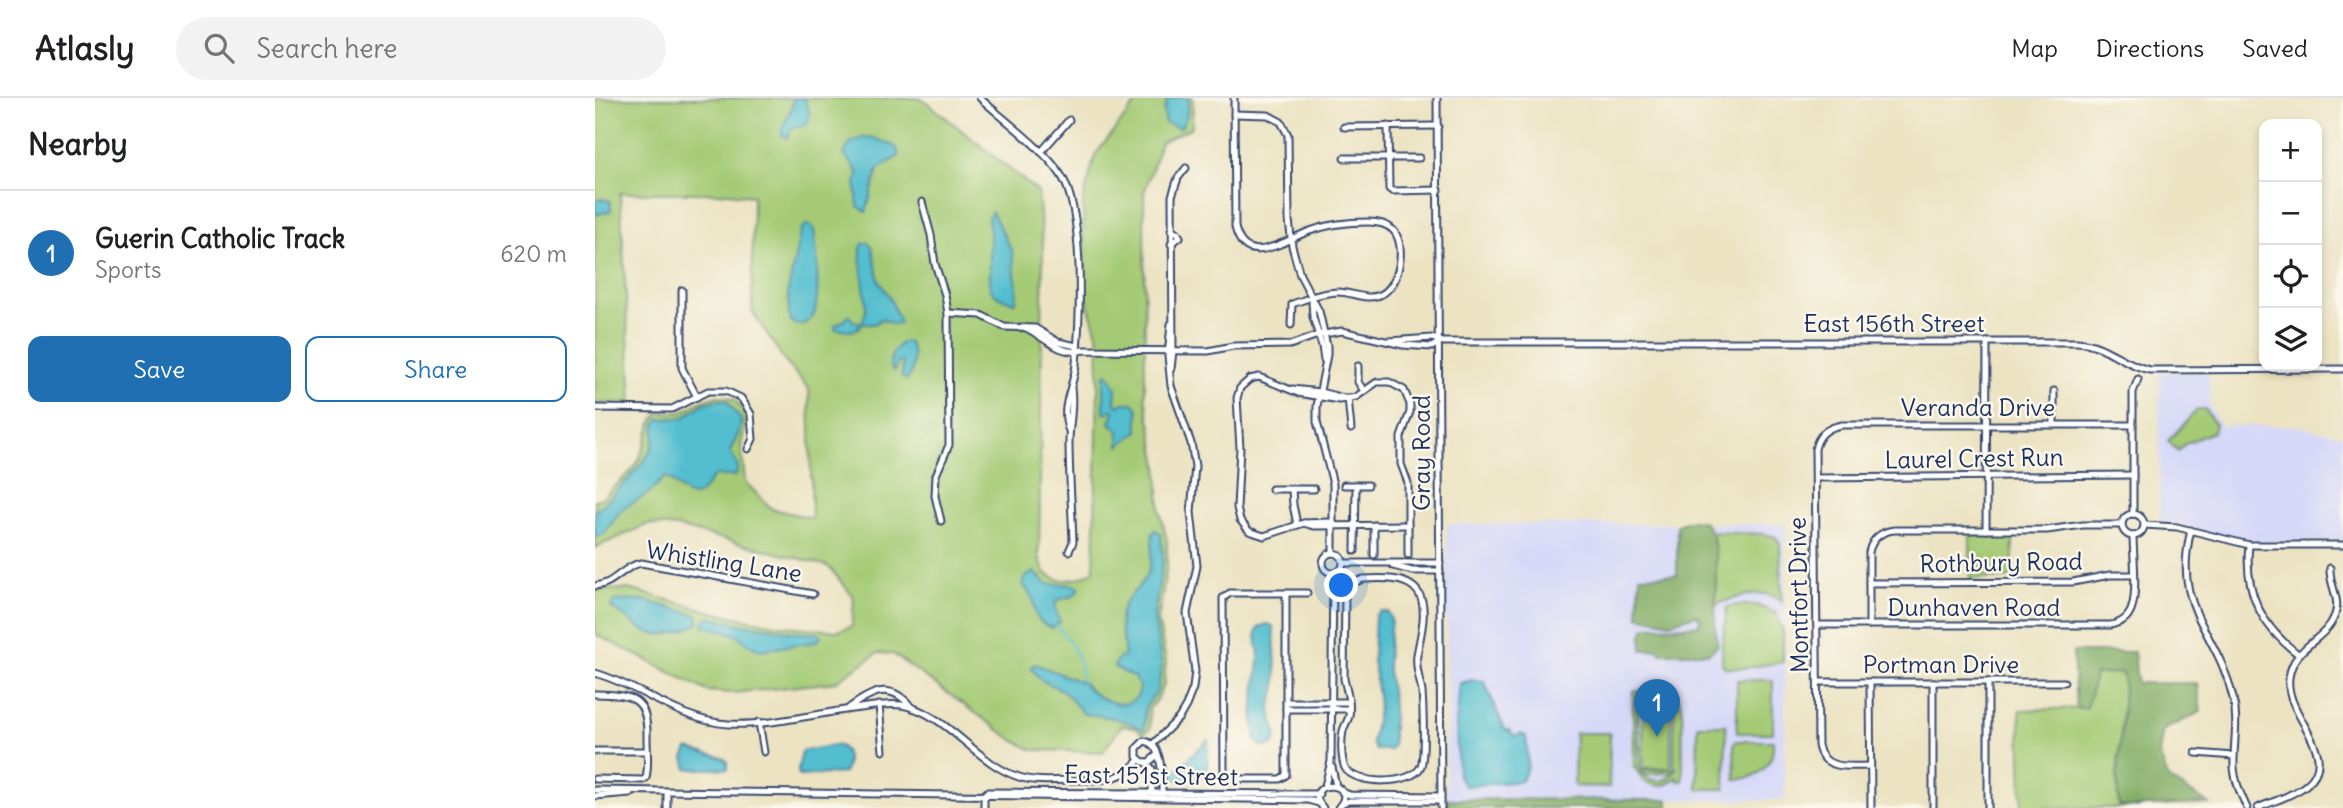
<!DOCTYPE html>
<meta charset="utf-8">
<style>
:root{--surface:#fff;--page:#f2f2f2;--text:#202124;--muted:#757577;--line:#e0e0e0;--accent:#1f6fb2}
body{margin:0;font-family:Delius,sans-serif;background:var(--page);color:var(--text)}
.controls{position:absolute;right:21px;top:21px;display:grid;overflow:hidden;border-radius:14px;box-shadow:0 4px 10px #0003}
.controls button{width:63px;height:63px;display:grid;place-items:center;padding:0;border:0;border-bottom:2px solid var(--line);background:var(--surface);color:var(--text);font:35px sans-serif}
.you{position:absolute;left:747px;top:488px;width:24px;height:24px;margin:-18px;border:5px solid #fff;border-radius:50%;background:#1a73e8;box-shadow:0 0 0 10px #1a73e833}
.badge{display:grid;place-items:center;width:46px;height:46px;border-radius:50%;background:var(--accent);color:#fff;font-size:23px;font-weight:700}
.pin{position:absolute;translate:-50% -58px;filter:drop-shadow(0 2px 4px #0008)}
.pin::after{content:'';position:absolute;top:37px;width:24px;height:21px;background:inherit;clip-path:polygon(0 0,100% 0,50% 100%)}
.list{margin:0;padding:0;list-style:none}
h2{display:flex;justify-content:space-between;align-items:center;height:91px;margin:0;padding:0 28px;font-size:30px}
h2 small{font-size:23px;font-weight:400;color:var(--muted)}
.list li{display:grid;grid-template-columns:46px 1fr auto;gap:21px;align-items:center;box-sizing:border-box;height:126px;padding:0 28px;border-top:2px solid var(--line)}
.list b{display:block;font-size:26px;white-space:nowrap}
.list p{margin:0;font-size:23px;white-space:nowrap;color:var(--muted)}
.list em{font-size:23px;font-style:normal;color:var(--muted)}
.actions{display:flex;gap:14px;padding:21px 28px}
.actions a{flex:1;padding:16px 0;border:2px solid var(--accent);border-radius:14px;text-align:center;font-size:24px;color:var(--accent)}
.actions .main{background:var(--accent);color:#fff}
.icon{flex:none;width:38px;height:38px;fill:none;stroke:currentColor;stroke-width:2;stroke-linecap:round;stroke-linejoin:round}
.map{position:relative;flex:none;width:1748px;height:710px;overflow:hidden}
header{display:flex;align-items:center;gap:42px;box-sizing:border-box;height:98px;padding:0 35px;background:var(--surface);border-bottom:2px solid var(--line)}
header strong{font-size:33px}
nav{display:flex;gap:38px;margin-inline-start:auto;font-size:24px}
.search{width:490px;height:63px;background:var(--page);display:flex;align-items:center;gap:18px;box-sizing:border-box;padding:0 24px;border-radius:38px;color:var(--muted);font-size:26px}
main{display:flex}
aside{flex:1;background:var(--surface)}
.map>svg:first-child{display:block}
.built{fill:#d6d8f8}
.green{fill:#a4ca75;stroke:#607c6a;stroke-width:2;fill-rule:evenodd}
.forest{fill:#83ae66;stroke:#4f6e62;stroke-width:2}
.water{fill:#53becf;stroke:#377696;stroke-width:2}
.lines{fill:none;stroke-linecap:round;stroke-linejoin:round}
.stream{stroke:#53becf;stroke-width:2}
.minor-casing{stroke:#3a4a6d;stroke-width:9}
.minor{stroke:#fff;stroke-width:5}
.labels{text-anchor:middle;stroke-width:5;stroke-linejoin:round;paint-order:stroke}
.street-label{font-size:24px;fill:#1b2f5e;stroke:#fbf7ec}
</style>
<header>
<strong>Atlasly</strong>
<div class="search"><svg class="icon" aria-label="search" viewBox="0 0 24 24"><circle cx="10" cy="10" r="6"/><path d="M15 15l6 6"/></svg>Search here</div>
<nav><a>Map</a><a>Directions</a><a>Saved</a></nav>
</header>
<main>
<aside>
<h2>Nearby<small></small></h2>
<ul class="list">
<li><span class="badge">1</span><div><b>Guerin Catholic Track</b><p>Sports</p></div><em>620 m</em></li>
</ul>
<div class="actions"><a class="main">Save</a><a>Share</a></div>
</aside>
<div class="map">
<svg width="1748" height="710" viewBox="0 0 1748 710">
<rect width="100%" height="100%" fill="#fbf7ec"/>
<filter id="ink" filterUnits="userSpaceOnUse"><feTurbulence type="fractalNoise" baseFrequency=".0143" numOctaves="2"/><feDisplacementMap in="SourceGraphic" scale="14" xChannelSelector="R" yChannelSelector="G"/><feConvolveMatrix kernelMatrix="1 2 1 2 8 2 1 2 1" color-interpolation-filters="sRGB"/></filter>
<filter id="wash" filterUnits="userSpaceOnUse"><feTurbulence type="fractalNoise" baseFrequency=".00686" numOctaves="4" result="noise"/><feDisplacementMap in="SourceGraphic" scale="28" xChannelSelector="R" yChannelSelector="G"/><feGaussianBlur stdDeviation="1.57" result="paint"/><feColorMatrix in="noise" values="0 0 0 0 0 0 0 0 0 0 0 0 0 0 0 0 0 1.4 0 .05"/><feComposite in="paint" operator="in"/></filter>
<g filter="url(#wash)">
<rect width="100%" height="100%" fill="#ebe3c2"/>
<!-- built -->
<g class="built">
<polygon points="1564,274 1614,274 1615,307 1625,328 1700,328 1748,337 1748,442 1657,444 1565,424"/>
<polygon points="852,426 1190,426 1190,702 852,701"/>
</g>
<!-- green -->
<g class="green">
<path d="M0 0H323L329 2 443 94 448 150 444 459C446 463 448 472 451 475 465 488 486 481 499 472L504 243 490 196 488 103 500 57 545 0H598L597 29 566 44 549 95 550 298 563 367 565 413 572 443V467L563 522 571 563 569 586 561 603 554 611 555 631 548 636 542 630 527 627 508 654 438 652 418 642 298 556 283 555 240 584 138 595 112 593 0 536V492L33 491 122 515 180 527 243 533 257 528 259 499 233 468 82 429 53 426 0 450V402L7 400C18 389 34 378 42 365 52 348 51 330 64 315L87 314 105 304 123 298 139 301 149 314 151 328 146 346 150 384 177 411 217 420 214 291 191 265 157 213 158 98 133 95H25L37 304 0 306Z"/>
<polygon points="1606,311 1611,312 1620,327 1618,334 1591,345 1583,353 1573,343 1601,313"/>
<path d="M1117 434 1167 436 1181 439 1185 446 1187 504C1169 487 1142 500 1121 506V458Z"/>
<polygon points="1375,437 1418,437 1418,480 1375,481"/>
<polygon points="1144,507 1161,507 1181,515 1188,534 1188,564 1149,570 1131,570 1127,566 1127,549 1132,509"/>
<path d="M1500 575H1527C1530 586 1529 597 1528 608 1527 641 1519 674 1524 707L1528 710H1427L1425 612 1491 610Z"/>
<rect x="1142" y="582" width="36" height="53"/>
<path d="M1067 588 1082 597 1087 608 1088 683H1083L1082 679C1072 689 1060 690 1048 682L1039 668 1038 593 1043 592 1044 597 1054 590ZM1047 602H1061V605L1047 603V607H1078V603L1065 605V602H1079L1081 605 1079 606V670H1082C1074 684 1060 687 1048 676L1078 675V671L1048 672V675L1045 670 1043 613Z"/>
<rect x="1048" y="608" width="28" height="62"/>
<polygon points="1103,627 1131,627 1130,691 1102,691"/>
<polygon points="980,635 1015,635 1014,689 979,688"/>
<path d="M1142 643H1178C1180 666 1163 682 1140 681L1139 645Z"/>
</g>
<!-- forest -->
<g class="forest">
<path d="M1097 422 1110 424C1131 451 1114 514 1123 547L1114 555H1066L1064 551 1047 552V535L1052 529C1069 528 1089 530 1104 527L1105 519 1100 517 1075 525 1043 518 1045 478 1082 477V427Z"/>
<path d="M1478 554H1539L1542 585H1602L1606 614 1568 632 1564 655 1573 680 1614 706 1550 708C1544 710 1530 710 1524 707 1519 674 1527 641 1528 608 1529 597 1530 586 1527 575L1500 576 1492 610H1481Z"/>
<polygon points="852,701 1073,702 1073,710 852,710"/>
</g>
<!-- water -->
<g class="water">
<path d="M198 0H209C213 9 218 19 211 27L197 30 192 40 187 37C186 23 199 15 198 0Z"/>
<polygon points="573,0 594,0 591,21 585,30 570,25 569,11"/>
<polygon points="271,39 279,40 301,49 304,58 283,71 271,114 263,108 261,88 263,74 249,56 256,44"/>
<polygon points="8,101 15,103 16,113 0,117 0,102"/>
<path d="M397 114 417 153 422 189 421 204C413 204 398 197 395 190V136L393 119Z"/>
<path d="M211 127H215L219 132C222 149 226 207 217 220 213 225 208 226 202 227L196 223 194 216 193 193 206 131Z"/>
<path d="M268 145H274L277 149 284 183 295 200 305 225 298 226 287 221 279 226H267C268 221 271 215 271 209 272 194 261 157 268 145Z"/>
<polygon points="254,217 259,224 264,224 265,229 257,233 240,231 240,227 249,223"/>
<path d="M307 244H313C321 254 319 273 312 282L307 279 308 265 303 264 299 273C289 264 300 251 307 244Z"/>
<polygon points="512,275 521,289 520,306 524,308 528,305 538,305 543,311 543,333 524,348 524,333 515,325 519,313 517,311 512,315 509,314 509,279"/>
<path d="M123 302 132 303 146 322 145 332 135 353 143 368 141 378H119C114 383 110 392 104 396 90 404 81 382 70 379L54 395 26 412 9 436 0 439V414C13 403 54 362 58 347 61 335 56 333 64 321L88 320 108 306Z"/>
<path d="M561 432 566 436 568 462 559 517 567 569 562 593 550 610 549 632C530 621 511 618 489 616L469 593 446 582 436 570 440 566 489 585C499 602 541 619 545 590L540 580 519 569 522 562 529 558C532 547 522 533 526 515 529 498 548 490 553 474 558 462 556 447 558 435Z"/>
<path d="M439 474 452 486 479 487 485 490 478 498 462 502 460 510 465 524 457 530C442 524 439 517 439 503L428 486 429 480Z"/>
<path d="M48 502 98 516 103 518V526C76 538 58 544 34 522 29 516 21 515 16 509L20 503Z"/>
<polygon points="785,513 793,514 796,521 792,566 798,606 798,647 795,652 781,652 777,645 784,606 778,562 780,518"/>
<path d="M113 519C131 524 144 526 162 528 183 531 201 537 223 535L226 539 220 544 166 552 158 549 140 536 109 528 108 525Z"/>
<path d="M672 526 678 528C679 532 682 582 681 588 680 597 674 607 676 615 678 626 685 636 678 647L669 649 662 645C654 618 662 589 664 561 665 549 657 539 664 529Z"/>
<polygon points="877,582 889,583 910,632 914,632 920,639 925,636 931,638 933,667 927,683 870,688 863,678 861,624 865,585"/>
<path d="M613 642 612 673C605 682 591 686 580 681L579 674Z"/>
<path d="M241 647C254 650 254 665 249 675L204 678 203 671 207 653Z"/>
<polygon points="93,651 128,660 132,663 133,671 92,671 89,660"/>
</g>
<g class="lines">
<!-- stream -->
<path class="stream" d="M461 527C476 542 487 563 487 584"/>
</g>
</g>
<g filter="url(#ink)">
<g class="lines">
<!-- minor casing -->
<g class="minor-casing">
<g id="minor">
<path d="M385 0C409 22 449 51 466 77 490 114 485 221 481 266 479 289 464 309 474 333"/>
<path d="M639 0 640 129C650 173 691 141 715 133 734 126 753 124 773 124 782 124 791 125 798 132 812 146 805 189 785 197 771 203 757 194 743 194 727 194 712 201 697 206L696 227"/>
<polyline points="842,0 846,710"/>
<polyline points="639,16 673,17 686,24 693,37 694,122 697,148 705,177 724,213 732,248 732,257 722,308 722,324 738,386 738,455"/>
<polyline points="793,28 794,91 797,93 844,92"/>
<polyline points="749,29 843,28"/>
<polyline points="446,54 474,22"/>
<polyline points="749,60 824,60"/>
<polyline points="327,104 336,137 340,166 350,197 353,215 354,347 341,377 340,398 346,423"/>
<polyline points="576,132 582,134 585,139 576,146"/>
<polyline points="87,192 87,270 102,299"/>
<polyline points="717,204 718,219 727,248 729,262"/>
<polyline points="353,215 386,217 409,229 440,230 463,244 482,248"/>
<path d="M431 230C448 238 466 259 488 252L613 253 638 248 695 247 723 237 747 233 808 247 837 249 844 244"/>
<path d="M794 243 837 240 848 244H1482C1510 245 1528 267 1555 272L1748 271"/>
<polyline points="763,268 763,284 769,293"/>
<polyline points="576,271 578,253 577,98 583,80 591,70"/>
<polyline points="697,291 725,294 749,300"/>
<polyline points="1459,293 1459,327"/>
<polyline points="753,300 756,331"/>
<polyline points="0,310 77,311 113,293 131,293 146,300 156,316 158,341 153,351"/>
<polyline points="1221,380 1538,377"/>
<polyline points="749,387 773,387"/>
<polyline points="677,391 719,391"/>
<polyline points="697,391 698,407 702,426"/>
<circle cx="1538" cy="427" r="11"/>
<polyline points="1538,416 1538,294 1543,281"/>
<polyline points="709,425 669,438 654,433 645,422 642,410 645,350 642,300 645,290 655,281 664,279 703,295 744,302 761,299 782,284 794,284 809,292 815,306 815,314 806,339 806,366 813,385 813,457"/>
<polyline points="739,426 734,424 709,425 719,428 813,427"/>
<polyline points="1549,427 1582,429 1654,447 1748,447"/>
<polyline points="1391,432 1392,244"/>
<path d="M1596 432C1576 512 1623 532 1638 600 1644 623 1638 646 1639 669 1640 684 1646 697 1652 710"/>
<path d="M1654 447C1649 494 1666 528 1703 556"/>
<path d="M474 453 478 444C477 411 474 378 474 344 474 326 479 309 476 290"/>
<polyline points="760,453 761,387"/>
<circle cx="738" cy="465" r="10"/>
<polyline points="779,457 779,427"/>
<polyline points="749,465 845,465"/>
<polyline points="798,468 817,473 845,473"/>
<path d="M768 481C784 480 812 478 823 494 834 510 825 539 822 557 820 570 825 581 827 594 828 607 830 657 826 668 818 688 759 687 750 670 746 661 746 642 748 633 749 628 753 623 754 618 756 605 752 594 749 581L750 497 758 485Z"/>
<polyline points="1274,485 1478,484 1515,477 1539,477"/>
<path d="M0 488C19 487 28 468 46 465L218 496"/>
<polygon points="691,495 691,677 685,681 633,681 629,675 628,500 635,495"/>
<polyline points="691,495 712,495"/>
<path d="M1222 527H1516C1523 525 1530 523 1534 516 1544 502 1538 457 1538 438"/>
<path d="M1274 527V454C1277 441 1286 433 1300 432H1452L1488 427H1527"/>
<path d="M0 575C46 588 85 623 133 626 176 628 222 615 265 610 279 608 293 605 307 607 352 615 382 666 424 679 442 685 464 682 482 682 511 682 524 684 544 662"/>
<polyline points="1223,584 1469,584"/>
<polyline points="1275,584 1276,710"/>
<polyline points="1338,584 1338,710"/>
<polyline points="1393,584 1393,710"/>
<path d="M0 596C38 597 53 598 52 641 52 653 54 667 51 680L48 682 0 681"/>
<polyline points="691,604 754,604"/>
<polyline points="284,607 288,653"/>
<path d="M254 610C277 593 296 583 317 610"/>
<polyline points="691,611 754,611"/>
<polyline points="164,624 169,654"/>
<polyline points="558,646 584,620 591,608 598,590 600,573 592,515 602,468 596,414 600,368 596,345 576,288 573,258 576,226"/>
<polyline points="0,653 52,653"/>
<polyline points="1601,655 1639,658"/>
<path d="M561 658 554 664H548L542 659V650L549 643C568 645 567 680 567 695"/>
<polyline points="551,664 557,671 557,695"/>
<path d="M1275 668C1255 668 1227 673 1223 647L1220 351C1223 337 1233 329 1247 327H1538"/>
<polyline points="737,669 741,688"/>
<polyline points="730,688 736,663 738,476"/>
<polyline points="0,692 713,702 724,705"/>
<polyline points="72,694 72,710"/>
<polyline points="747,694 755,697 846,698"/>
<polyline points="389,697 392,694 724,696"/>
<polyline points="389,697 389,710"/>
<polyline points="0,698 35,695"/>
<polyline points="748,705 754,703 846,703"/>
<path d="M728 710C703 681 768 681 743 710"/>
<path d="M1663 710C1678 703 1698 698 1711 687 1748 657 1689 618 1694 580 1698 547 1731 543 1740 517 1746 500 1734 487 1735 470"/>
</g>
</g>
<!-- minor -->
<use href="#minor" class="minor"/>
</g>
</g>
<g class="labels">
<!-- street labels -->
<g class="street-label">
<text x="1299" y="234">East 156th Street</text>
<text x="1383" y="318">Veranda Drive</text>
<text transform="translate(827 355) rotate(-90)" y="8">Gray Road</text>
<text transform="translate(1379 361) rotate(-1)" y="8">Laurel Crest Run</text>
<text transform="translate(129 464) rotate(9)" y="8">Whistling Lane</text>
<text transform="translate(1406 465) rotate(-1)" y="8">Rothbury Road</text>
<text transform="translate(1204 497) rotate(-91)" y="8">Montfort Drive</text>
<text x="1379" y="518">Dunhaven Road</text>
<text x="1346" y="575">Portman Drive</text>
<text transform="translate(556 678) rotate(1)" y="8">East 151st Street</text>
</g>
</g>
</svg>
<div class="controls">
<button>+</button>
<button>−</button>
<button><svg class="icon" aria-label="locate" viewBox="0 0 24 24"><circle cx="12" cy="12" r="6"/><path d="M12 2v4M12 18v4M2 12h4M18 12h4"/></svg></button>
<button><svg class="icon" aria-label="layers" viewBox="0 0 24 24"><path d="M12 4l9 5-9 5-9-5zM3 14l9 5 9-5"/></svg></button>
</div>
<div class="you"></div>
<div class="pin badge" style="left:1062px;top:639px">1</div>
</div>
</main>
